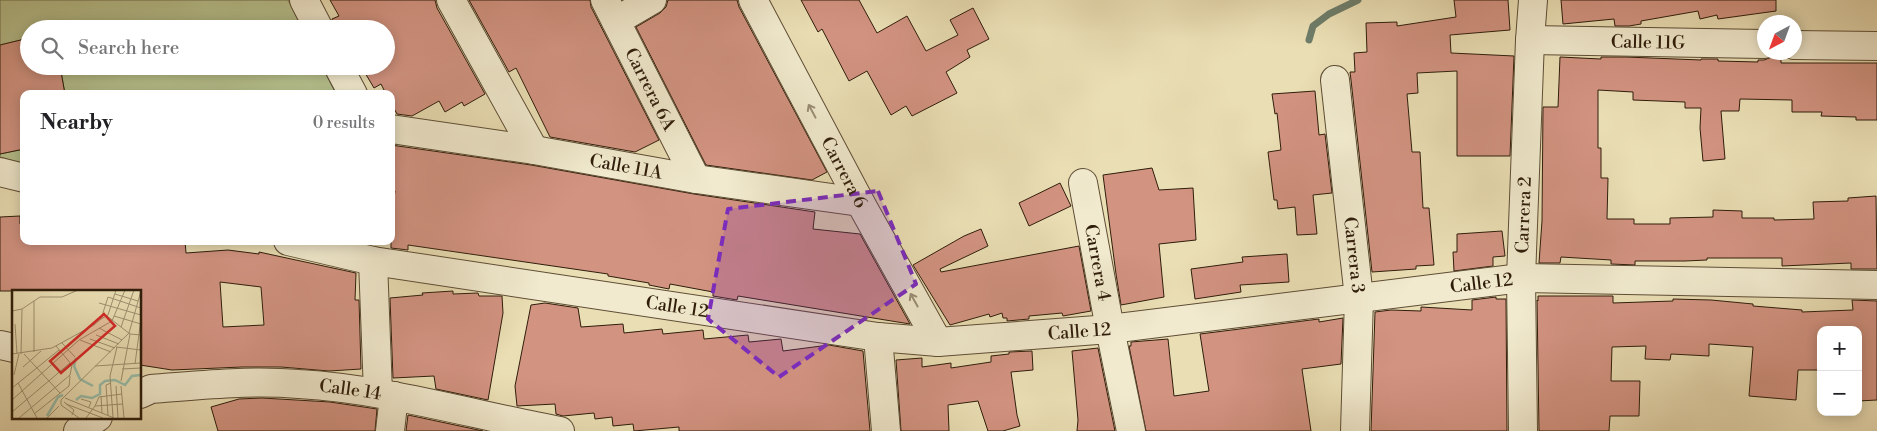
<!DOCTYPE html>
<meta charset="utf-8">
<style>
:root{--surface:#fff;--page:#f2f2f2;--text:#202124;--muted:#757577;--line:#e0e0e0}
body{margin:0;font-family:"Libre Bodoni",serif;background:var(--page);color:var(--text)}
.controls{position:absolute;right:15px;bottom:15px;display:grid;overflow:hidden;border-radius:10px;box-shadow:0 2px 12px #0003}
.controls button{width:45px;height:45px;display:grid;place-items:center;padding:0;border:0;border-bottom:1px solid var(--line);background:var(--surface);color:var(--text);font:25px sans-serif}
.compass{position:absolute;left:1757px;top:15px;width:45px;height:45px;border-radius:50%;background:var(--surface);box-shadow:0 2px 12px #0003;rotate:221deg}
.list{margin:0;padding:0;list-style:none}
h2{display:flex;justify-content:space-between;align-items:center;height:65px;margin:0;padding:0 20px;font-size:21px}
h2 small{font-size:16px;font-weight:400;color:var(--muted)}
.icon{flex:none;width:28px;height:28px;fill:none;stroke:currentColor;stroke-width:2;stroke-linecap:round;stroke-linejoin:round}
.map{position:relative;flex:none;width:1877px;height:431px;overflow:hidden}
.search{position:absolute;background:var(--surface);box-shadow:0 2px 12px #0003;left:20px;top:20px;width:375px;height:55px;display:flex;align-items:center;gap:12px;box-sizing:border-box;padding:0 18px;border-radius:28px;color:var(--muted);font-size:19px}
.panel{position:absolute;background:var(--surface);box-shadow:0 2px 12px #0003;left:20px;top:90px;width:375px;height:155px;border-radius:10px}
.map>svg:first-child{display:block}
.green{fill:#b7c18d;stroke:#736f4c}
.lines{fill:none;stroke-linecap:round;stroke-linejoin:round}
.stream{stroke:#6e7d6a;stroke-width:7}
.building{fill:#d29381;stroke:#2f1d0b;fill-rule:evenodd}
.minor-casing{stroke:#5e4d35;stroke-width:30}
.minor{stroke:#f1eace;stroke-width:28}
.oneway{stroke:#9a8e76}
.marked{fill:#7b2cbf;fill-opacity:0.2;stroke:#7b2cbf;stroke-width:4;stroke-dasharray:10 6;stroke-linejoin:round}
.labels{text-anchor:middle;stroke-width:4.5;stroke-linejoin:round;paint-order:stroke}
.street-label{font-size:18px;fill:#2f1d0b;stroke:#f1eace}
.inset-river{fill:none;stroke:#98bda9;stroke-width:2.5}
.inset-road{fill:none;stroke:#9f9170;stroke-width:1}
.view{fill:#d62828;fill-opacity:0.15;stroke:#d62828;stroke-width:2.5}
.inset-edge{fill:none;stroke:#2f1d0b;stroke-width:2.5}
</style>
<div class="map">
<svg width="1877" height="431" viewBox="0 0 1877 431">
<rect width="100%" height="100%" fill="#eadeb4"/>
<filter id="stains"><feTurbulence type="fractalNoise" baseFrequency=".004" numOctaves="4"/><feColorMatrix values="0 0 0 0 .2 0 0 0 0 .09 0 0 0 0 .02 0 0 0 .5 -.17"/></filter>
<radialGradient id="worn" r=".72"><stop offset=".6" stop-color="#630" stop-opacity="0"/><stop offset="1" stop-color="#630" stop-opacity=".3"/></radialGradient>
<!-- green -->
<g class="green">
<polygon points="0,0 288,0 303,29 29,29 29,38 0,45"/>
<polygon points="60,66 322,66 336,94 65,94"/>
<polygon points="24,149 24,164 0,157 0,154"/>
</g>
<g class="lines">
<!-- stream -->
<polyline class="stream" points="1309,40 1313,26 1329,14 1358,0"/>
</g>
<!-- building -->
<g class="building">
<polygon points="330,0 435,0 437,8 485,94 464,106 462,102 445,112 439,101 412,116 397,114 391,103 391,94 386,94 381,84 374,88 361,66 387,66 386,29 334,29 332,19 339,16"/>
<polygon points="469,0 590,0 591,7 659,140 635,152 550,137 516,68 509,72"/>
<polygon points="668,0 737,0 739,7 827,172 812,180 706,165 636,27 660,13 666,7"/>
<polygon points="801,0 859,0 877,33 907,16 926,51 958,35 950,20 973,8 989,39 967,50 970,57 946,72 957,93 912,116 906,106 891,115 867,71 849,81 822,29 818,32"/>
<polygon points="1454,0 1508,0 1510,30 1450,35 1451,53 1514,56 1510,156 1457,156 1457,71 1417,73 1418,93 1407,94 1412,152 1420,152 1423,208 1429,208 1434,265 1416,266 1416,269 1372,272 1351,80 1350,72 1355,72 1354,53 1367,52 1366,23 1397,22 1397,26 1456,17"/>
<polygon points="1561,0 1776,0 1776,11 1718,19 1717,15 1700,19 1698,11 1641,21 1641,24 1629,26 1615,26 1614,19 1563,24"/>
<polygon points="29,38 29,66 60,66 65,94 24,94 24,149 0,154 0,45"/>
<polygon points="1774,56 1781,56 1781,63 1877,63 1877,120 1856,120 1856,117 1821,116 1822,112 1792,112 1792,100 1740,99 1739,111 1721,111 1725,159 1703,161 1700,128 1701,108 1685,108 1685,102 1633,100 1633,92 1598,90 1598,148 1601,148 1601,178 1608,178 1607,219 1634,219 1634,224 1670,224 1670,218 1713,217 1713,210 1742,211 1742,218 1774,218 1774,220 1814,219 1813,202 1848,201 1848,198 1876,196 1877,269 1851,269 1851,263 1782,266 1782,258 1707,258 1707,260 1685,261 1635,261 1635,265 1611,264 1611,260 1561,257 1560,263 1539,263 1542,221 1543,107 1558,107 1560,57 1601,59 1601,57 1626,57 1701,60 1701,59 1718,59 1718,61 1758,62 1758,60 1764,60"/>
<polygon points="1315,91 1319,135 1325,134 1332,193 1313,195 1317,234 1297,235 1295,207 1278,209 1277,200 1274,200 1268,152 1281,150 1277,113 1275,114 1272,94"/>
<polygon points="391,145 531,165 694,194 815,212 813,229 860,234 910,324 738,296 737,300 713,296 713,292 670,284 669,289 649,285 649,283 608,276 608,274 408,245 408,250 391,248 391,218 395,191 391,191"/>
<polygon points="1152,168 1159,190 1193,188 1196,240 1159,244 1164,297 1121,305 1116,274 1103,175"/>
<polygon points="1060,183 1071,206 1029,226 1019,203"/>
<path d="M20 216V224H24V241H185L186 253 228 250 259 254V252L356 273 355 300H359L361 369 329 371 281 367H242L172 370 140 365V291H0V217ZM220 282 261 287 264 325 223 327Z"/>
<polygon points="981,229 988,246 940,269 941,272 1079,246 1091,311 1063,316 1062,313 1029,316 1029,319 1007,321 1007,318 1003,318 1002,313 990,317 989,314 950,325 913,265 964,236"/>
<polygon points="1502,231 1505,256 1493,257 1493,266 1454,271 1453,252 1457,252 1457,234"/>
<polygon points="1287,254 1289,282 1240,285 1241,292 1195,299 1191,269 1243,262 1242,257"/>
<polygon points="453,291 453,294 478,293 479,296 502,296 503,313 488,400 436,389 434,376 393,378 390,298 423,295 422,293"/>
<polygon points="1538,296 1613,296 1613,303 1673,301 1673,299 1711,300 1753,304 1753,306 1802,310 1802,312 1853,310 1852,300 1877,301 1877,400 1858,401 1858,330 1821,330 1821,370 1798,370 1796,400 1749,396 1753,347 1709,344 1709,356 1671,354 1670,360 1645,359 1646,346 1612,347 1611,381 1640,381 1639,416 1610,416 1609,431 1539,431 1537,300 1538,301"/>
<polygon points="1496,297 1496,299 1506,299 1507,431 1371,431 1375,312 1391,310 1421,311 1421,307 1472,310 1472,300"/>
<polygon points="545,303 578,308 581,327 623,324 624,333 662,329 663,334 703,330 704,339 748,335 749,342 781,339 783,351 829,345 863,351 870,431 679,431 679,427 634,431 633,424 613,426 612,417 595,419 594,413 563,416 556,414 555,404 517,406 515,386 531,305"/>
<polygon points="1343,318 1341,364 1302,369 1311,431 1146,431 1129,346 1131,346 1131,342 1168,339 1174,396 1209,391 1200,334 1319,319 1319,322"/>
<polygon points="1098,348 1115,431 1077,431 1078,420 1072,351"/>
<polygon points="1032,351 1033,370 1011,372 1017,415 1020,426 1003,431 988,431 978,401 948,405 949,431 901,431 896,360 922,358 922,367 951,363 951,368 991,362 991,356 1009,354 1009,352"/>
<polygon points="262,398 330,402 377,409 375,431 218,431 211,407 239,399"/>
<polygon points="408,415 427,419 483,431 406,431"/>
</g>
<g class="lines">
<!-- minor casing -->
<g class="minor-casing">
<g id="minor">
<polyline points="304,0 319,29"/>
<polyline points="451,0 534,150"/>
<path id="s1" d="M605 0 696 179"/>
<path id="s2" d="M753 0 860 202 938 342"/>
<polyline points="616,21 652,0"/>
<path id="s3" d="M1530 40 1764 44"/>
<polyline points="1794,45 1877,46"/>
<polyline points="338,66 353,94"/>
<path id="s4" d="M1335 80 1359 298 1355 431"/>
<path id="s5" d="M391 129 534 150 696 179 860 202"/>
<polyline points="0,172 24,178"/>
<path id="s6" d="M1083 183 1110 329 1131 431"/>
<path id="s7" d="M288 241 373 261 878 337 938 342 1110 329 1521 278 1877 285"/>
<polyline points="373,261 378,393"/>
<polyline points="878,337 886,431"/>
<polyline points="0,345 14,348"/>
<path id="s8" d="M140 394 151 389C200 385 249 380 299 384 387 389 473 415 560 431"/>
<polyline points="78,431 98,417"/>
<polyline points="390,431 394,396"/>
<path id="s9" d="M1523 431 1521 278 1530 40 1533 0"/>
</g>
</g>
<!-- minor -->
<use href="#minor" class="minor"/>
</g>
<!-- one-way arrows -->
<defs><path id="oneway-shaft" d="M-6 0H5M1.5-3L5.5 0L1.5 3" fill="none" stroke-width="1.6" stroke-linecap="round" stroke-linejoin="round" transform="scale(1.25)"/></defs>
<g class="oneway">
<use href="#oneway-shaft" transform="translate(812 111) rotate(-118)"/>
<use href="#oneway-shaft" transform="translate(914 300) rotate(-119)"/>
</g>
<!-- marked area -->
<path class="marked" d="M878 191 916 284 779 377 708 319 728 209Z"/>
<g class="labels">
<!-- street labels -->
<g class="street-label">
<text dy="6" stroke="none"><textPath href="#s3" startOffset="118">Calle 11G</textPath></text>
<text dy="6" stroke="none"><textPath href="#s1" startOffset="100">Carrera 6A</textPath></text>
<text dy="6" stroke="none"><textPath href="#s5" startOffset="238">Calle 11A</textPath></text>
<text dy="6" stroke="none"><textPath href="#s2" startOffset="195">Carrera 6</textPath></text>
<text dy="6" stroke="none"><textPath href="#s9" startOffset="216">Carrera 2</textPath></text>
<text dy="6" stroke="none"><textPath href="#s4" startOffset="176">Carrera 3</textPath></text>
<text dy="6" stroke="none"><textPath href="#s6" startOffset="81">Carrera 4</textPath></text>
<text dy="6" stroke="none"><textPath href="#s7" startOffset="1205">Calle 12</textPath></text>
<text dy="6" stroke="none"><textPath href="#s7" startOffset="395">Calle 12</textPath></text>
<text dy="6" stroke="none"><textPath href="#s7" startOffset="800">Calle 12</textPath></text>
<text dy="6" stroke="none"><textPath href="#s8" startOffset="212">Calle 14</textPath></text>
</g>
</g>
<!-- overview -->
<g transform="translate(12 290)">
<rect width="129" height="129" fill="#eadeb4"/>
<path class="inset-river" d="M64 68 62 76 68 89 81 96M64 110 69 106 80 108 88 104V95L93 91 103 90 113 95 120 86 129 85M35 126 46 107 51 105"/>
<path class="inset-road" d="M122 0 109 37 118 44 129 45M103 4 126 11M22 11V62M87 13 129 25M0 21 10 19 28 7H50L66 0M95 26 109 37M102 26 129 34M89 29 96 25 104 0M3 34 5 64M87 38 110 50M117 43 129 1M84 45 107 54M78 49 103 58M68 50 99 62M50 53 63 67M104 57 129 60M0 64 40 58 82 35 89 29 96 7 129 18M9 64 10 19M12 64 48 103M123 74 129 29M83 76 129 73M11 77 29 61M110 79 129 78M2 85 7 64M109 91 118 44M6 93 25 128M104 96 106 128M109 96 112 128M0 98 47 60M89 106 90 123M53 108 102 128M69 109 79 112 77 117M0 110 67 50 100 31 113 0M52 112 62 120 60 125M54 114 91 128M83 116 87 107 110 104M0 122 58 73M22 124 57 96 58 86M96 125 94 95 99 93M101 127 98 86 105 57M7 128 58 85 60 75 44 56M35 128 47 116M67 128 49 115V110L117 43M74 128 83 116 111 114"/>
<path class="view" d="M92 24 103 36 49 83 38 71Z"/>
<rect width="129" height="129" class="inset-edge"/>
</g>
<rect width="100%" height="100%" filter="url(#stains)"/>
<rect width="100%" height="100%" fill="url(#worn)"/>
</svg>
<div class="controls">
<button>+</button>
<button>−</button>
</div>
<svg class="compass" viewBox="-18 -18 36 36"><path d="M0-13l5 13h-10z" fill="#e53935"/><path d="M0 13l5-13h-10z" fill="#757577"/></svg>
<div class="search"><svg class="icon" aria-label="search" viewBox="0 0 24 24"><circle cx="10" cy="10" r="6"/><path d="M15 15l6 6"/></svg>Search here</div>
<section class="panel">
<h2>Nearby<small>0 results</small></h2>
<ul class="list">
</ul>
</section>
</div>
